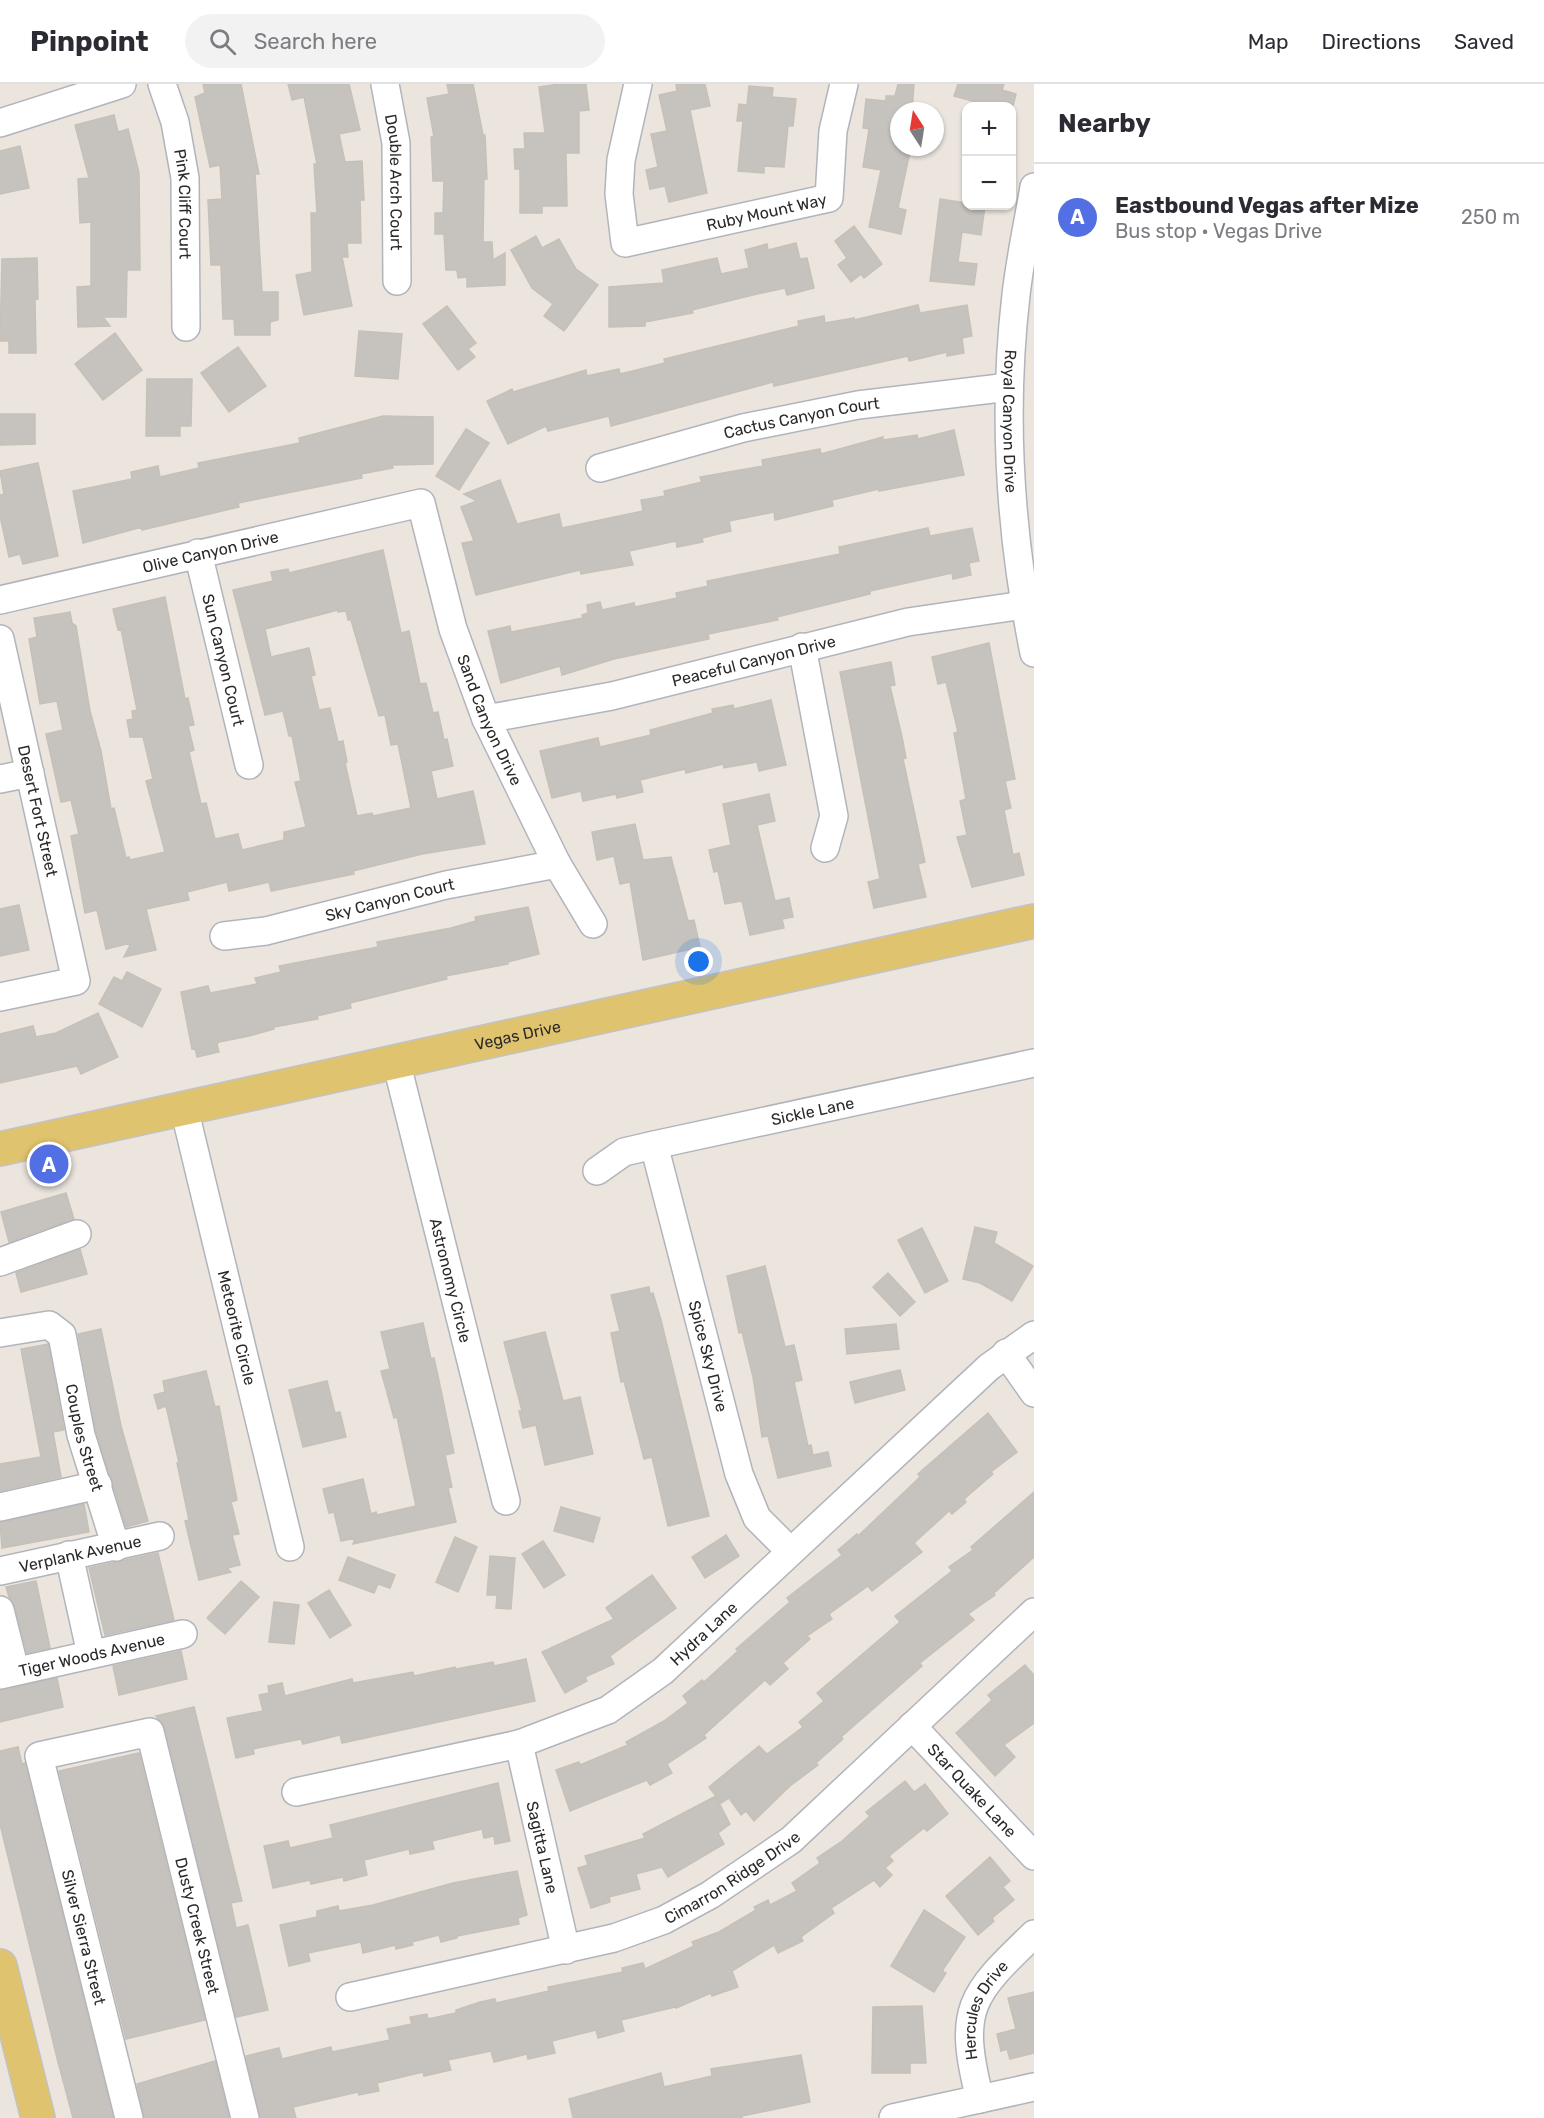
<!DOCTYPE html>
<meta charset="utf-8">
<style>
:root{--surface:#fff;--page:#f2f2f3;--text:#2b2b33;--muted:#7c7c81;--line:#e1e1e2;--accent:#5270e4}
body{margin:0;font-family:Rubik,sans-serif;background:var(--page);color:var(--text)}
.controls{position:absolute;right:18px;top:18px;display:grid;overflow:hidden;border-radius:12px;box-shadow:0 2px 4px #0004}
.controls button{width:54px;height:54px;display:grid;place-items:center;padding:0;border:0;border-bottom:2px solid var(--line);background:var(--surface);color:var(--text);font:30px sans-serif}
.compass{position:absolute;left:890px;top:18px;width:54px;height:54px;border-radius:50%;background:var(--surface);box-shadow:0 2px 4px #0004;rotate:348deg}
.you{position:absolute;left:699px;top:878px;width:21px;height:21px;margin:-15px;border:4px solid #fff;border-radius:50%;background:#1a73e8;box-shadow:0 0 0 9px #1a73e833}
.badge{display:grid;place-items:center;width:39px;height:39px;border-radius:50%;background:var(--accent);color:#fff;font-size:20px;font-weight:700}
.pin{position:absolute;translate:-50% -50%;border:3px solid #fff;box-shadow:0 2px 6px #0006}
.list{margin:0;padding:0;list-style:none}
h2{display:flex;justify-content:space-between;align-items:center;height:78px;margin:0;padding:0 24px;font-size:26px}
h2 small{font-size:20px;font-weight:400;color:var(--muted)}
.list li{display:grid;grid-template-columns:39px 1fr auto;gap:18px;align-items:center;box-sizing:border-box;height:108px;padding:0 24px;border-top:2px solid var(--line)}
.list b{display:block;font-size:22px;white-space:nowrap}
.list p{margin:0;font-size:20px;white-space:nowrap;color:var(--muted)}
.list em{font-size:20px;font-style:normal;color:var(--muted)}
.icon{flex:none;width:33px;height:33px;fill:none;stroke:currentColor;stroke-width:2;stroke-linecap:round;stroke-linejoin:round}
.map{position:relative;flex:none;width:1034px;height:2034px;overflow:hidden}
header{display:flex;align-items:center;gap:36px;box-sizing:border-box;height:84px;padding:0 30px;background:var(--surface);border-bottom:2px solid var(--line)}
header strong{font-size:28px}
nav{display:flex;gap:33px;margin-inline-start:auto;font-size:21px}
.search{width:420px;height:54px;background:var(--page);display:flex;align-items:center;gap:15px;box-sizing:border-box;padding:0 21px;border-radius:33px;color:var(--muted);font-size:22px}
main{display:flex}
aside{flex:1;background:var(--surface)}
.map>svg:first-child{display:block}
.building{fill:#c6c2bd;stroke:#c6c1b8;stroke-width:1.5;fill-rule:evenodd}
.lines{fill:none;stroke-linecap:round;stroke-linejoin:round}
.minor-casing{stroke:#b2b4bc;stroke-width:30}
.major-casing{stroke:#c3c3c3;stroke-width:36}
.minor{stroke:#fff;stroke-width:27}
.major{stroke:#e0c36e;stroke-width:33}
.labels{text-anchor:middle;stroke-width:4.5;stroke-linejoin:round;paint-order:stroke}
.street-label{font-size:16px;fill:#2a2a2a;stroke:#fff}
</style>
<header>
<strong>Pinpoint</strong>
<div class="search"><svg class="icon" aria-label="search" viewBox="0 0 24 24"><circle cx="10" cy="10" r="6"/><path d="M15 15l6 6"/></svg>Search here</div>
<nav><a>Map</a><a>Directions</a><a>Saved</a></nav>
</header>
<main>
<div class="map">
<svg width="1034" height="2034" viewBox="0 0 1034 2034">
<rect width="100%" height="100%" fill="#ebe5de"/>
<!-- building -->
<g class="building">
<polygon points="203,0 241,0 259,90 255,90 262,208 278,208 278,236 270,238 270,251 235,251 234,235 223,235 221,181 211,181 208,116 222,115 220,81 210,83 195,13 205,9"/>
<polygon points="288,0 349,0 360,46 339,50 345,78 362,77 364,116 360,116 361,159 347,159 348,173 342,173 352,222 304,231 296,191 312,188 311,129 317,129 314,80 317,80 304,13 292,16"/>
<polygon points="447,0 473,0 483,51 485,51 487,95 484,95 483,158 492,158 493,176 505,169 505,201 467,203 467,193 458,194 457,186 446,186 444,150 435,150 435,129 443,129 444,97 433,97 431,53 434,53 427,14 449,10"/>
<polygon points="560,0 586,0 589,26 579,27 579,69 566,69 567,122 542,122 542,129 520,129 520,85 515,85 514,65 525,65 524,49 545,49 539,3"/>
<polygon points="676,0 705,0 710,22 690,26 707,109 669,118 665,102 650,105 646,86 658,83 651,50 667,47 659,11 677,7"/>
<polygon points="898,0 914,0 912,27 899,27 899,63 911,63 898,124 906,126 901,150 869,143 881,86 863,83 869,45 863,44 866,15 886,17 886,12 895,12"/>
<polygon points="958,0 1004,0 1002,6 1016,10 1013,22 990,22 954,12"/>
<polygon points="749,2 773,4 772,13 796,15 793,42 788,42 784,83 764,82 764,89 738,87 743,37 737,37 739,20 747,21"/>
<polygon points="114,31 118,48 128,45 139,89 140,186 127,186 126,233 103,233 110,242 78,243 77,203 91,202 91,138 80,139 78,95 89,94 75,41"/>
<polygon points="20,62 29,104 0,110 0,67"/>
<polygon points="940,115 966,119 966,122 985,122 981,151 962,148 958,178 977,180 974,201 930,197"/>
<polygon points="854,142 882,180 864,194 861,190 851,198 838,181 847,174 835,157"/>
<polygon points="536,152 542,164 559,155 576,185 598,201 564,247 544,232 553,220 532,204 511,166"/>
<polygon points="796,159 800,175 807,174 814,204 787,211 785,204 753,211 692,226 693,229 645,238 645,242 609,243 609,203 664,199 662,186 717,174 721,190 749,184 745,166 767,160 768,166"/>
<polygon points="37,174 38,215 35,216 36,269 9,269 9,257 0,257 2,175"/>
<polygon points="918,221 920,229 967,221 972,252 962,254 964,269 947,272 947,268 909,277 908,272 774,302 773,298 611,342 609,332 548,347 546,342 508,360 487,317 512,305 513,308 586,286 587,292 619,285 620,290 665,279 664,275 799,242 798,237 824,232 825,239 854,234 854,236"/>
<polygon points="447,222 476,259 468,265 475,273 458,286 423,240"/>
<polygon points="359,247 402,250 398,295 355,292"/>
<polygon points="115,249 142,286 103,316 75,280"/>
<polygon points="238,263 266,302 229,328 201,289"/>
<polygon points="147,295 192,295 191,342 180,342 180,352 146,352"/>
<polygon points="0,330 35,330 35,360 0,361"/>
<polygon points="383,332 433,333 433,380 392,381 393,384 361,390 362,394 238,419 239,423 142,446 142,443 83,459 73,407 132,395 131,388 158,382 160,393 199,384 198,379 300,359 299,354"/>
<polygon points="466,345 489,359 459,406 436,392"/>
<polygon points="954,346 964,391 879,407 879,405 832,416 833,422 775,436 774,428 729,437 731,447 702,454 703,458 677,463 676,457 629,467 633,481 581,490 580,486 476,511 462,459 474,457 461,423 477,417 464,410 500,396 517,440 559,430 562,444 643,427 641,416 665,412 664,407 702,398 700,393 763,382 762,376 820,365 821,370 883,353 883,356 917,351 918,355"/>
<polygon points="38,379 58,472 23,480 20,470 9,473 0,432 0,411 4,410 0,387"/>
<polygon points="928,444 930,452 972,444 979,477 969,479 971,491 953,495 952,489 870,507 870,510 777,533 778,536 708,550 709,555 614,575 562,591 560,582 501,599 488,547 510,542 511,548 583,534 582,531 588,529 587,521 600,518 602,526 634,519 635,523 677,514 676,509 708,502 707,497 840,470 839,463"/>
<path d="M383 466 401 549 409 547 420 600 426 599 433 629 438 628 444 656 447 655 453 682 431 687 437 715 473 707 485 760 422 770 353 787 354 790 271 807 269 798 229 807 227 798 187 808 189 816 146 825 156 866 124 873 131 859 106 865 97 826 85 829 71 752 79 750 71 716 61 718 46 650 63 646 57 617 40 620 29 555 37 553 34 534 70 528 72 539 76 542 90 627 101 667 111 725 114 724 126 774 129 773 130 776 165 768 146 697 153 695 143 653H130L127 636 133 635 132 627 137 626 121 545 118 546 113 525 165 513 185 615 188 614 194 641 188 642 194 666 189 668 201 720 206 719 215 755 238 750 242 766 284 756V748L306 743 295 698 301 697 292 652H289L283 627 265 631 233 506 273 497 271 488 288 485 289 489ZM338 526V528L346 527 348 536H351L379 632 385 631 391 661 398 660 411 724 373 732 372 729 357 732 345 679 347 678 343 657 338 658 330 624 319 626 311 592 315 591 309 564 271 573 265 545Z"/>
<polygon points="989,559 1015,695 1005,697 1011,724 1004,726 1013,771 1019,769 1024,791 972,803 957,753 967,751 960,717 966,715 954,649 958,648 946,598 938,600 932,573"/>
<polygon points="891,578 895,601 890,602 902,653 906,674 903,675 925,778 918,780 926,813 874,824 868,798 880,795 840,588"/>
<polygon points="771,616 786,681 759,687 757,678 724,684 723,680 686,689 685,685 640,696 643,708 617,714 616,710 583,717 581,707 552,714 540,667 598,654 600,663 651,651 650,646 713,629 712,625 733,621 734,625"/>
<polygon points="769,710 775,737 757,741 775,817 789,814 793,833 782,835 784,844 750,851 742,817 725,820 718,787 714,788 709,766 731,761 723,720"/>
<polygon points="635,740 643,776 671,773 688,837 694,836 700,863 643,876 630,798 620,800 614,772 597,776 592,748"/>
<polygon points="19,821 29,866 0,872 0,825"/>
<polygon points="528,823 539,870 508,878 508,880 446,892 447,895 350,919 351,924 317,932 318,935 274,943 274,945 249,952 219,958 217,960 219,968 197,973 195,964 192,965 181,908 208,902 210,909 257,900 255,894 281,888 279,882 378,863 377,858 451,844 476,837 475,833"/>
<polygon points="127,888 161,905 142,943 99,920 114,893 122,897"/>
<polygon points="98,929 118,973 81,990 77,982 0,999 0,950 33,942 36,953 56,949"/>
<polygon points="66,1109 74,1135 9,1158 1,1128"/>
<polygon points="975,1143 997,1148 994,1159 1033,1182 1012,1217 980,1199 963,1195"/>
<polygon points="922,1144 948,1197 925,1209 898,1156"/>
<polygon points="80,1165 87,1190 21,1208 16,1189"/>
<polygon points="765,1182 785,1263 794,1261 802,1296 794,1298 808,1362 811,1361 813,1371 828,1368 831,1382 778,1394 768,1352 762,1353 753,1293 742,1248 739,1249 727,1192"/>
<polygon points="888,1189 915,1218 900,1232 873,1203"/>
<polygon points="649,1203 650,1210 653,1209 661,1236 709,1432 668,1442 652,1373 644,1375 624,1297 621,1298 611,1249 620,1247 611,1211"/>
<polygon points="423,1239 431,1275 434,1274 438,1292 454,1369 445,1371 452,1403 448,1404 456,1438 353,1460 355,1454 341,1457 334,1428 329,1429 323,1405 363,1395 371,1430 376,1428 377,1431 416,1422 397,1333 394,1334 381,1287 390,1285 381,1248"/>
<polygon points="896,1240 899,1265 847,1270 845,1245"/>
<polygon points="101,1245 121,1342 148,1437 126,1443 96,1347 78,1250"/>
<polygon points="545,1248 563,1317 580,1313 593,1370 545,1381 536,1341 523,1344 519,1327 522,1327 504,1258"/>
<polygon points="48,1260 64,1346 53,1348 61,1393 0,1407 0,1380 41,1373 21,1265"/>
<polygon points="900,1286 905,1306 855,1319 850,1298"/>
<polygon points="206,1287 215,1323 219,1322 237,1416 231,1418 239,1450 232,1451 240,1481 227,1484 231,1488 199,1496 185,1437 189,1436 177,1379 179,1379 166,1322 158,1325 154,1311 165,1308 163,1297"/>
<polygon points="327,1297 335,1329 340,1328 346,1353 303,1363 289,1306"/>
<polygon points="988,1329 1017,1368 991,1388 993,1390 964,1415 966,1418 952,1430 949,1427 914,1459 922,1468 872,1507 868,1502 829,1530 832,1535 807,1552 810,1555 783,1579 788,1585 770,1601 765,1596 704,1651 706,1654 667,1680 672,1689 650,1701 647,1696 570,1727 556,1686 579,1678 580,1681 628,1661 626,1658 664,1637 688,1619 683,1612 702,1596 704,1598 738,1567 736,1565 790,1518 787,1514 842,1471 838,1466 857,1450 858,1452 920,1393 918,1390"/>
<polygon points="1034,1408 1034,1473 994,1509 995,1511 968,1530 974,1536 920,1579 922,1582 841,1653 843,1655 816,1679 818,1681 790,1702 754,1737 746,1727 741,1731 729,1714 721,1719 716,1713 730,1740 718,1749 724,1760 668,1793 662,1783 636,1790 640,1805 609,1813 610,1818 591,1824 578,1784 588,1781 585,1772 645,1754 643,1750 716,1712 709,1703 759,1662 767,1670 803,1643 799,1638 824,1617 817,1609 900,1538 895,1532 952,1487 949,1483 973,1466 971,1463"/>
<polygon points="84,1420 89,1448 2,1464 0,1438"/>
<polygon points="561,1423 600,1434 593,1458 554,1447"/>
<polygon points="726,1451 739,1472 705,1494 692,1473"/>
<polygon points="455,1453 477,1463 458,1508 436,1498"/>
<polygon points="543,1457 565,1491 544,1504 522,1470"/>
<polygon points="158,1469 174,1536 105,1551 89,1484"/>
<polygon points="490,1472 515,1474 511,1525 496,1524 497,1511 487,1511"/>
<polygon points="348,1473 395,1491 390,1504 378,1500 374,1509 339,1496"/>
<polygon points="652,1491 676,1524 610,1572 614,1580 585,1593 587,1597 565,1609 542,1568 614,1535 606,1524"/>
<polygon points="36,1497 50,1564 27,1569 15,1522 9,1513 6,1503"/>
<polygon points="241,1497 259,1513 225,1550 207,1534"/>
<polygon points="329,1506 351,1541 330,1554 308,1519"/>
<polygon points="274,1518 299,1521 294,1560 269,1558"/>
<polygon points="181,1567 187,1595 119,1611 113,1582"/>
<polygon points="526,1575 535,1617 342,1659 340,1651 303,1660 301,1655 253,1665 254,1670 236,1674 227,1634 263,1627 259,1611 269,1609 268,1602 282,1599 285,1612 352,1595 353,1599 413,1588 414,1592 455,1583 456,1585 493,1578 494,1582"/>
<polygon points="1025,1581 1034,1591 1034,1639 1004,1661 1015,1673 995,1692 956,1649 992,1616 988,1611"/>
<polygon points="57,1594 63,1623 0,1638 0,1607"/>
<polygon points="194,1623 242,1817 231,1819 236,1844 248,1841 268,1926 236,1933 165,1644 156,1632"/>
<polygon points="18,1663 22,1680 25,1679 113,2034 73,2034 57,1974 0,1740 0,1667"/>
<polygon points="139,1669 205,1936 126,1955 59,1687"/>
<polygon points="905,1697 914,1708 925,1700 948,1730 927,1747 924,1744 889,1772 893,1777 885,1784 892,1791 880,1803 874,1796 831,1824 834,1829 801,1853 803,1857 778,1869 774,1861 732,1887 738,1903 712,1912 711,1909 676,1924 675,1923 621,1936 624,1947 598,1954 596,1946 552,1957 555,1969 528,1975 527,1970 494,1978 491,1967 448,1976 451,1986 424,1992 423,1988 377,1999 379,2007 359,2011 358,2008 293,2023 296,2034 260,2034 246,1972 279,1964 282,1975 331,1963 332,1968 390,1956 387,1945 412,1940 410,1933 427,1930 428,1935 456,1929 456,1926 480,1918 495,1915 496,1919 549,1907 548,1903 623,1888 622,1884 643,1879 645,1885 694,1862 692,1858 719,1848 756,1826 754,1823 768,1816 770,1821 797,1807 792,1799 820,1779 817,1774 842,1757 870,1732 866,1728"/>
<polygon points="498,1699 510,1757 495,1760 494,1752 484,1754 482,1745 432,1757 434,1765 410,1770 409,1765 364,1776 367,1791 344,1797 343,1793 311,1800 310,1796 273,1804 264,1762 288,1757 290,1764 333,1754 330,1741"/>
<polygon points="990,1773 1010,1797 1003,1803 1014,1816 992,1834 994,1837 978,1851 946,1812"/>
<polygon points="517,1787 527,1831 518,1834 519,1840 457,1852 457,1854 441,1858 439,1851 412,1858 413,1861 396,1865 395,1861 363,1869 361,1858 308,1869 310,1877 289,1882 280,1841 317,1833 317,1827 338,1822 339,1827 373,1821 453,1799"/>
<polygon points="924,1826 965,1853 942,1887 946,1889 934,1908 891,1882"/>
<polygon points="1034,1908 1034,1969 1010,1975 1007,1965 1001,1967 997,1950 1016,1945 1008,1914"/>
<polygon points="922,1922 926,1979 910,1979 910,1989 872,1989 873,1923"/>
<polygon points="801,1971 810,2018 742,2032 742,2034 573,2034 569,2015 661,1989 664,2003 712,1992 711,1985"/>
<polygon points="215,1977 229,2034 144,2034 137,2000"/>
</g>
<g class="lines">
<!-- minor casing -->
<g class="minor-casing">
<g id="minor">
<path id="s1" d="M162 0 175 38 185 94 186 243"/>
<path id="s2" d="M385 0 396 59 397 197"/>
<path id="s3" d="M638 0 621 76 619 110 625 159 829 114 833 47 844 0"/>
<polyline points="0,39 122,0"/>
<path id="s4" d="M1034 103C1028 139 1020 175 1016 211 1002 331 1010 451 1034 569"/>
<path id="s5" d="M600 384 743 344 858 321 1009 303"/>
<path id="s6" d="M198 469 249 681"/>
<path id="s7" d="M0 516 421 419 453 545 486 635 557 780 593 840"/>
<path id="s8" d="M0 555 76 897 0 913"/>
<polyline points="802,563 834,732 825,764"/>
<path id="s9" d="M486 635 612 612 908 538 1024 521"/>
<polyline points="0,695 30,689"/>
<path id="s10" d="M224 852 266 847 446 801 557 780"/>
<path id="s11" d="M396 977 506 1417"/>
<path id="s12" d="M184 1024 290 1463"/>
<path id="s13" d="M654 1061 739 1390 757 1434 790 1467"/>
<path id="s14" d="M597 1087 624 1068 654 1061 1034 979"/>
<polyline points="0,1178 77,1150"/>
<path id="s15" d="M0 1249 49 1241 62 1251 81 1351 116 1463"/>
<polyline points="1006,1269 1034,1309"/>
<polyline points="0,1423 98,1401"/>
<polyline points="69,1471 91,1570"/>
<path id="s16" d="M0 1487 160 1452"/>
<polyline points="0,1526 15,1586"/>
<path id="s17" d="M0 1591 183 1550"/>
<path id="s18" d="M912 1642 1034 1772"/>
<path id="s19" d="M519 1660 566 1866"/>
<path id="s20" d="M296 1708 519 1660 608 1626 663 1587 989 1283 1034 1251"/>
<path id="s21" d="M350 1913 614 1854 664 1836 710 1811 791 1756 1034 1528"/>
<path id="s22" d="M980 2015C957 1925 970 1911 1034 1850"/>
<path id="s23" d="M129 2034 39 1672 150 1648 245 2034"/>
<polyline points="893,2034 1034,2003"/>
</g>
</g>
<!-- major casing -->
<g class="major-casing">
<g id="major">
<path id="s24" d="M0 1065 1034 837"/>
<polyline points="0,1882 38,2034"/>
</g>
</g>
<!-- minor -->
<use href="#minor" class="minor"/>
<!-- major -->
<use href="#major" class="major"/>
</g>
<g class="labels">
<!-- street labels -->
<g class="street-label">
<text dy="6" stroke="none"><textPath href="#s2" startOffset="99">Double Arch Court</textPath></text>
<text dy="6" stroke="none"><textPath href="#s1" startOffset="123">Pink Cliff Court</textPath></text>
<text dy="6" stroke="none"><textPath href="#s3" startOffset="306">Ruby Mount Way</textPath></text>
<text dy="6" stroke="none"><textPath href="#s5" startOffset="208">Cactus Canyon Court</textPath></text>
<text dy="6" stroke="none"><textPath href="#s4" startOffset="236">Royal Canyon Drive</textPath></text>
<text dy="6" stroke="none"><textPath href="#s7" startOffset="216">Olive Canyon Drive</textPath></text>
<text dy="6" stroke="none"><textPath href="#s6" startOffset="110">Sun Canyon Court</textPath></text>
<text dy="6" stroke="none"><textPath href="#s9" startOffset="274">Peaceful Canyon Drive</textPath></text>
<text dy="6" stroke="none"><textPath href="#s7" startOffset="660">Sand Canyon Drive</textPath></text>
<text dy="6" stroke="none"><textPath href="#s8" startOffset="176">Desert Fort Street</textPath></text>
<text dy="6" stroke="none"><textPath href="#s10" startOffset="170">Sky Canyon Court</textPath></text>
<text dy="6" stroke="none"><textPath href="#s24" startOffset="530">Vegas Drive</textPath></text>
<text dy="6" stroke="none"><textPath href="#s14" startOffset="226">Sickle Lane</textPath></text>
<text dy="6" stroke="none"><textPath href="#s11" startOffset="226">Astronomy Circle</textPath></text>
<text dy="6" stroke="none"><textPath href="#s12" startOffset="226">Meteorite Circle</textPath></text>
<text dy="6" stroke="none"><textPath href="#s13" startOffset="218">Spice Sky Drive</textPath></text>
<text dy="6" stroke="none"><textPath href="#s15" startOffset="171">Couples Street</textPath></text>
<text dy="6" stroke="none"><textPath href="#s16" startOffset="82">Verplank Avenue</textPath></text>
<text dy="6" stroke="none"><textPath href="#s20" startOffset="446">Hydra Lane</textPath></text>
<text dy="6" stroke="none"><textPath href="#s17" startOffset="94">Tiger Woods Avenue</textPath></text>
<text dy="6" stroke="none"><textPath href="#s18" startOffset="88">Star Quake Lane</textPath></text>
<text dy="6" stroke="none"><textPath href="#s19" startOffset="106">Sagitta Lane</textPath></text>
<text dy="6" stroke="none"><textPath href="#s21" startOffset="404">Cimarron Ridge Drive</textPath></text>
<text dy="6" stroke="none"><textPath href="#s23" startOffset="686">Dusty Creek Street</textPath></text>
<text transform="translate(84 1853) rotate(76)" y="6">Silver Sierra Street</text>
<text dy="6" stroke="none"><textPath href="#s22" startOffset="94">Hercules Drive</textPath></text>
</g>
</g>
</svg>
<div class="controls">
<button>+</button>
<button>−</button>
</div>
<svg class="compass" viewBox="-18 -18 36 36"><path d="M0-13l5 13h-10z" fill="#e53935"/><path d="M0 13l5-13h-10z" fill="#7c7c81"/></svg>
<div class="you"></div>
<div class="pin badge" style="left:49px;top:1080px">A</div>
</div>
<aside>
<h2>Nearby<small></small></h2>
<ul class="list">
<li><span class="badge">A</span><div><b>Eastbound Vegas after Mize</b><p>Bus stop · Vegas Drive</p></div><em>250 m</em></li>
</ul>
</aside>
</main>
